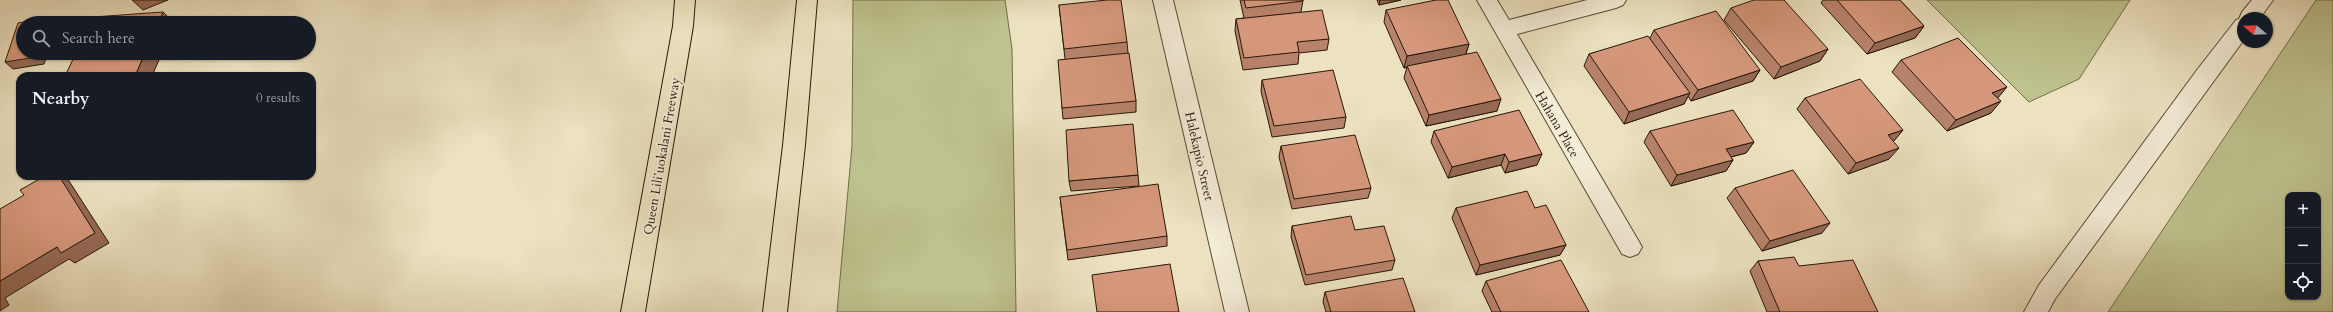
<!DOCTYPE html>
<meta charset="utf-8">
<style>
:root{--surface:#171b24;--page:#20242c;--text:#f1f3f6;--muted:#9ea1a6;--line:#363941}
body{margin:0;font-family:Cardo,serif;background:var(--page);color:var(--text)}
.controls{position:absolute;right:12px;bottom:12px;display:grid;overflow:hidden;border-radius:8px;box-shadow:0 1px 3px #0004}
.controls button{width:36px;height:36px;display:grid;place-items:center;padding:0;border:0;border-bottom:1px solid var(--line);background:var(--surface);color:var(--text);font:20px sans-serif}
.compass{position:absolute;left:2237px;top:12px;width:36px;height:36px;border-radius:50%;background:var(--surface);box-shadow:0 1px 3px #0004;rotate:289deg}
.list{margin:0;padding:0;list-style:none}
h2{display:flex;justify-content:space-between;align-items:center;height:52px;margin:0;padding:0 16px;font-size:17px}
h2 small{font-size:13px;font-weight:400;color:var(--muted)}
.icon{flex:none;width:22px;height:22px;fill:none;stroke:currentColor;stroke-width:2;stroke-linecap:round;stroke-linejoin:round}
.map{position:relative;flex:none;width:2333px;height:312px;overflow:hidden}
.search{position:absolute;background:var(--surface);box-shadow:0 1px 3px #0004;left:16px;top:16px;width:300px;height:44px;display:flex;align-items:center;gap:10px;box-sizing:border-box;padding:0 14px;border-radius:22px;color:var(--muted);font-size:15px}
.panel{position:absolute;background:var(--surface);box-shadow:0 1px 3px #0004;left:16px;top:72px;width:300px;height:108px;border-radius:12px}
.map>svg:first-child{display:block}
.green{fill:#bec28e;stroke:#726c4c;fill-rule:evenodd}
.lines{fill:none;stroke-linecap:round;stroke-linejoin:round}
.street-casing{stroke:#584938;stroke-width:2}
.highway-casing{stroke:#27160a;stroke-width:2}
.street{fill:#f3ecd6;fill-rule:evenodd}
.highway{fill:#ece2c0;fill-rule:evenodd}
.wall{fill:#b8836b;stroke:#27160a}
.shaded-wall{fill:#966a57;stroke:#27160a}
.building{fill:#d6987c;stroke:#27160a}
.labels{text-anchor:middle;stroke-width:3.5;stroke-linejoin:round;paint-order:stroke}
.street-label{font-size:13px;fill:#27160a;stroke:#f3ecd6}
</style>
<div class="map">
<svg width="2333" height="312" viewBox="0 0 2333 312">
<rect width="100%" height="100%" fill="#ece2c0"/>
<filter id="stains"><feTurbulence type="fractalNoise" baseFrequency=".005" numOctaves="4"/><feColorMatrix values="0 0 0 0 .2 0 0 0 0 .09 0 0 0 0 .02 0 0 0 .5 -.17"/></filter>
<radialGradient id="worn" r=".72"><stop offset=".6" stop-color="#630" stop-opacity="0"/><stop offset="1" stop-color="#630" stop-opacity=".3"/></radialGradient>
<!-- green -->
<g class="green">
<polygon points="853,0 1005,0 1012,49 1016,312 837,312 852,146"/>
<polygon points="1927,0 2130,0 2079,79 2029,102"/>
<path d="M2316 0H2333V312H2108ZM2288 195H2318V297H2288Z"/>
</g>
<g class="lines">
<!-- street casing -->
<g class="street-casing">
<g id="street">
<polygon points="1153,0 1173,0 1249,312 1225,312"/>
<polygon points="1477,0 1497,0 1509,20 1587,0 1626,0 1623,5 1616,8 1517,34 1638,240 1642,247 1638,254 1630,257 1622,254"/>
<polygon points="2252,0 2273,0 2260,18 2243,18 2243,41 2055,299 2048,312 2024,312 2039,285 2197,70 2236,20 2239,19 2242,12"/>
</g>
</g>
<!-- highway casing -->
<g class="highway-casing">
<g id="highway">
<polygon points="675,0 695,0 693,26 645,312 621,312 673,26"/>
<polygon points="797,0 817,0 805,145 787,312 763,312 783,145"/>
</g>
</g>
<!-- street -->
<use href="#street" class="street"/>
<!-- highway -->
<use href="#highway" class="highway"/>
</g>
<!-- wall -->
<g class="wall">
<polygon points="1240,0 1303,0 1301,12 1329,39 1327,50 1299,53 1298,64 1243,70 1235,31 1236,19 1244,18"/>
<polygon points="1377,0 1401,0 1379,5"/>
<polygon points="1823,0 1900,0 1924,26 1915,38 1867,54 1821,3"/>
<polygon points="1059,5 1127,42 1128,53 1136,101 1136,112 1063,119 1062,108 1065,59"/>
<polygon points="1731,8 1828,49 1820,61 1774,79 1724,20"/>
<polygon points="1386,10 1469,44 1466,54 1497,111 1426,126 1404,78 1407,67 1404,68 1384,22"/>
<polygon points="1654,30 1760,70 1753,81 1691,101 1688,96 1684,104 1624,124 1584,66 1589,54 1650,38"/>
<polygon points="1901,60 1998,98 1991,113 1947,131 1892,72"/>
<polygon points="1262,80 1346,117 1344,128 1272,137 1261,91"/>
<polygon points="1805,98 1903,130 1893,141 1889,159 1848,174 1797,109"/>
<polygon points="1434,131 1537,165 1505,173 1501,165 1448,178 1431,142"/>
<polygon points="1650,131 1754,142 1746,153 1731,157 1733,160 1726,171 1671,186 1644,142"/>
<polygon points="1281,146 1371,188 1368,198 1292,209 1279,157"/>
<polygon points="1138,175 1139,186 1071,191 1069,181"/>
<polygon points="1735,188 1822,233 1762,251 1727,198"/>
<polygon points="1060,197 1167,236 1167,246 1068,260"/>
<polygon points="1456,208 1535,208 1566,245 1560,255 1476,275 1452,218"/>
<polygon points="1292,226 1355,230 1395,260 1392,270 1305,285 1291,237"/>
<polygon points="1758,261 1799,266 1878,312 1767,312 1750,271"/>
<polygon points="1486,281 1589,312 1492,312 1482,291"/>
<polygon points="1325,292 1415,312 1326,312 1323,302"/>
</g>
<!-- shaded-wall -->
<g class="shaded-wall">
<polygon points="132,0 168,0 143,10"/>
<polygon points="1380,0 1401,0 1379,5"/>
<polygon points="163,12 174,23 158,23"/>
<polygon points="48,18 54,23 47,23"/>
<polygon points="1924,26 1915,38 1867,54 1875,43"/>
<polygon points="1469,44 1465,56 1404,68 1407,56"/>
<polygon points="1828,49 1820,61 1774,79 1781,67"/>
<polygon points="37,53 48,53 44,64 13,69 5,62"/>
<polygon points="145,53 162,53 152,76 135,76"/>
<polygon points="1760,70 1753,81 1691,101 1698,90"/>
<polygon points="2007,87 1997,99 1992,93"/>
<polygon points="1690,93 1684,104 1624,124 1629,112"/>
<polygon points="1501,99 1497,111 1426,126 1429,115"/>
<polygon points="2001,101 1991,113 1947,131 1956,120"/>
<polygon points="1903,130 1894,141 1879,146 1888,135"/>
<polygon points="1754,142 1746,153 1719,160 1726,149"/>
<polygon points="1899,148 1889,159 1848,174 1856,163"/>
<polygon points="1505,154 1501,165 1448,178 1452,167"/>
<polygon points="1542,154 1537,165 1505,173 1509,162"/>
<polygon points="1733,160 1726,171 1671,186 1677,175"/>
<polygon points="59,176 63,176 69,181 109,243 75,263 69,259 5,298 9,305 0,311 0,281 57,247"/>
<polygon points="1830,223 1822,233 1762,251 1770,241"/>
<polygon points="1566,245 1560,255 1476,275 1480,265"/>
</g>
<!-- building -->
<g class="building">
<polygon points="1107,0 1121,0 1127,42 1064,49 1059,5"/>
<polygon points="1244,0 1303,0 1303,1 1246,8"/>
<polygon points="1436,0 1448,0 1469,44 1407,56 1386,10"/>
<polygon points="1754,0 1784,0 1828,49 1781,67 1731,8"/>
<polygon points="1837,0 1900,0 1924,26 1875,43"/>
<polygon points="1322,10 1329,39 1297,42 1299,52 1244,58 1236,19"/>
<polygon points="1716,11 1760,70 1698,90 1654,30"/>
<polygon points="163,12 158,23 90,23 93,17"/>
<polygon points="48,18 47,23 23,23 23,53 37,53 36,57 5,62 18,23"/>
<polygon points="1648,36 1690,93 1629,112 1589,54"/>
<polygon points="1958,38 2007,87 1992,93 2001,101 1956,120 1901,60"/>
<polygon points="1477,52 1501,99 1429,115 1407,66"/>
<polygon points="76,53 145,53 135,76 65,76"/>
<polygon points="1129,53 1136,101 1062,108 1058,60"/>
<polygon points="1333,70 1346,117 1274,126 1262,80"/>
<polygon points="1860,79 1903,130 1888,135 1899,148 1856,163 1805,98"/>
<polygon points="1519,110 1542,154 1509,162 1505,154 1452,167 1434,131"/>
<polygon points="1733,110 1754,142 1726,149 1733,160 1677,175 1650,131"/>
<polygon points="1133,124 1138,175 1069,181 1066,130"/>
<polygon points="1355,135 1371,188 1294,199 1281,146"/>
<polygon points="1793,170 1830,223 1770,241 1735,188"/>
<polygon points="45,176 59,176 95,233 61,253 57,247 0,281 0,209 24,195 20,190"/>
<polygon points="1158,184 1167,236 1067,250 1060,197"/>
<polygon points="1527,191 1535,208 1546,205 1566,245 1480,265 1456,208"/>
<polygon points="1351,216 1355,230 1384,226 1395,260 1306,275 1292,226"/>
<polygon points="1794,257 1799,266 1853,260 1878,312 1780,312 1758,261"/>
<polygon points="1561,260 1589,312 1501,312 1486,281"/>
<polygon points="1170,264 1179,312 1097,312 1092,275"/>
<polygon points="1403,278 1415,312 1331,312 1325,292"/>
</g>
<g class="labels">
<!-- street labels -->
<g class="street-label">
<text transform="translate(1558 124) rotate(60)" y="5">Hahana Place</text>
<text transform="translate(661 156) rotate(-80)" y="5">Queen Liliʻuokalani Freeway</text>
<text transform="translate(1200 156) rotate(77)" y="5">Halekapio Street</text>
</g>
</g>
<rect width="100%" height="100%" filter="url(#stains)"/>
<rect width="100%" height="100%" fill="url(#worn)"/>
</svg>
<div class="controls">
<button>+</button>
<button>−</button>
<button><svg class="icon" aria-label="locate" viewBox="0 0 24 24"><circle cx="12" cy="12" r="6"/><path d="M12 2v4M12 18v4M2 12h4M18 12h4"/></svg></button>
</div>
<svg class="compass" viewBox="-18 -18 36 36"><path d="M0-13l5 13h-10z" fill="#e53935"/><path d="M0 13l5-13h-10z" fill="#9ea1a6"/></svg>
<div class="search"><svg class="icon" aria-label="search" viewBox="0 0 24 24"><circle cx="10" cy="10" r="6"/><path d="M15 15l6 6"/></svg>Search here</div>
<section class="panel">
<h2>Nearby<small>0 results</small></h2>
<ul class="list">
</ul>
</section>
</div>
